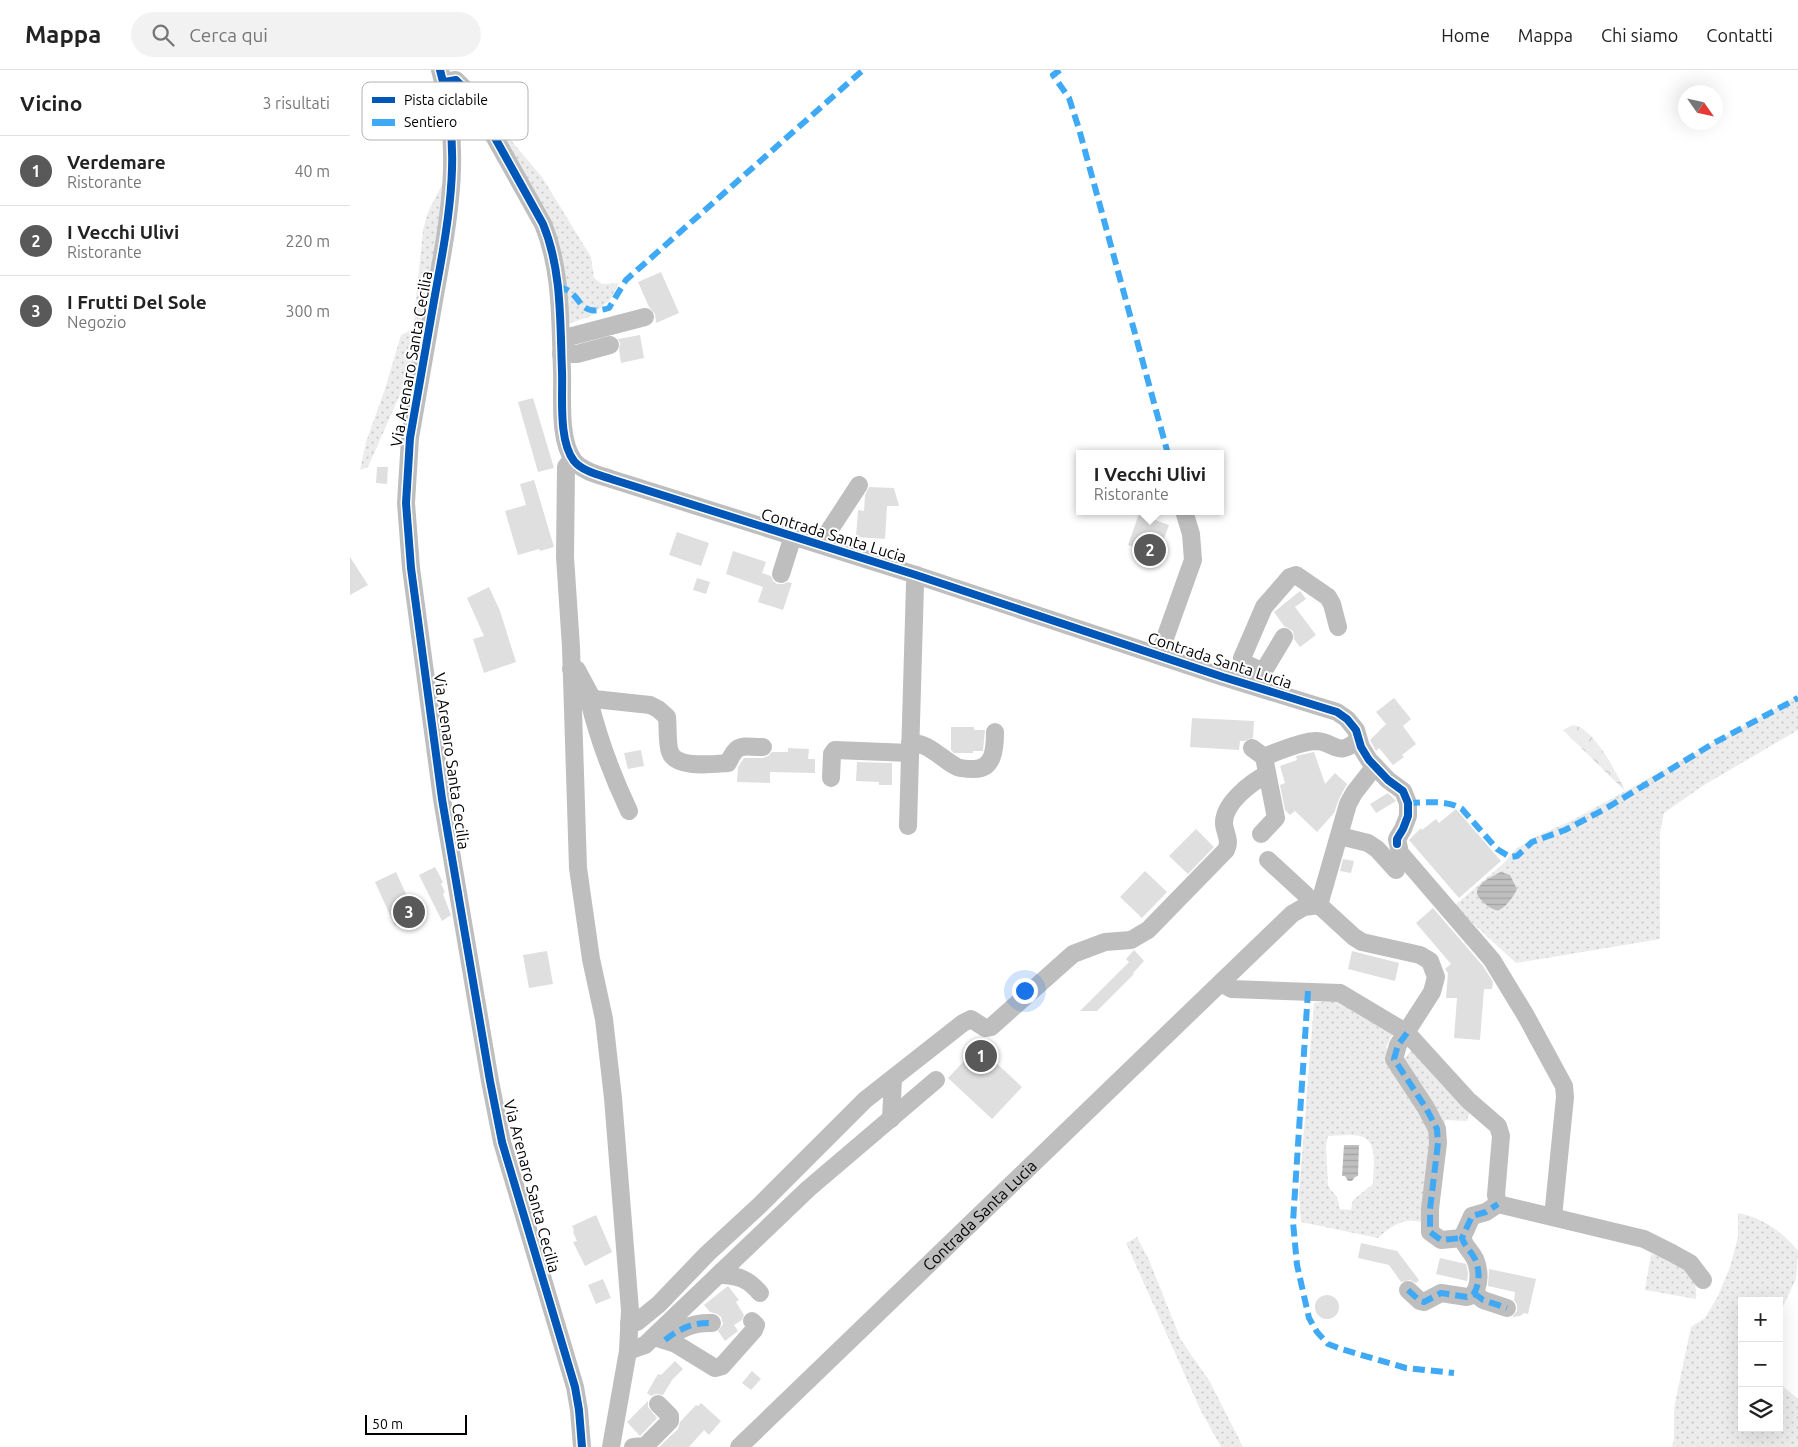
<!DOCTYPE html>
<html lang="it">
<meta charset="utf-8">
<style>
:root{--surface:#fff;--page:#f2f2f2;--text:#222;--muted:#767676;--line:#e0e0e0;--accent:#595959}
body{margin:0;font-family:Ubuntu,sans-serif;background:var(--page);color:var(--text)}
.controls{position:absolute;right:15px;bottom:15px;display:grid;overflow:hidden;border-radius:0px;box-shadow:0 5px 20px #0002}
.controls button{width:45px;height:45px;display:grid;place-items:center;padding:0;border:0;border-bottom:1px solid var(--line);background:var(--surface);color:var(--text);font:25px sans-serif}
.compass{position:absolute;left:1328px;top:15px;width:45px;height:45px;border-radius:50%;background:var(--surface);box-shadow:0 5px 20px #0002;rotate:124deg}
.scale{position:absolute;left:15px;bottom:12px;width:102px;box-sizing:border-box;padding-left:5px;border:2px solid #000;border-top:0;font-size:14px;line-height:18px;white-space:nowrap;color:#000;-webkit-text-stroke:4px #fff;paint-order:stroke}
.you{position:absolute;left:674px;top:920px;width:18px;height:18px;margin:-12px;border:4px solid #fff;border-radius:50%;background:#1a73e8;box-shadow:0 0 0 8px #1a73e833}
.badge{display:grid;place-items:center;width:32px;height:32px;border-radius:50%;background:var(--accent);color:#fff;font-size:16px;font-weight:700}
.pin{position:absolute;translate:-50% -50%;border:2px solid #fff;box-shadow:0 1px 5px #0006}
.popup{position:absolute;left:726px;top:380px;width:148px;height:65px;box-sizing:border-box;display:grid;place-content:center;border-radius:0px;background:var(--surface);filter:drop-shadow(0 1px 4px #0005);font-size:16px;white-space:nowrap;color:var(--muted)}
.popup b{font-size:19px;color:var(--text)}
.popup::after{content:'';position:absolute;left:50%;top:100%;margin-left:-10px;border:10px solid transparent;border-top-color:var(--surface)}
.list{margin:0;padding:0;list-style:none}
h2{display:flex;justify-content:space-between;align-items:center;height:65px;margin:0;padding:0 20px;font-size:21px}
h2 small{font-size:16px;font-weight:400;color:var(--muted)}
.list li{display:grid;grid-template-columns:32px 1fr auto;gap:15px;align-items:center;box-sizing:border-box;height:70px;padding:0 20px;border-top:1px solid var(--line)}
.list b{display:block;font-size:19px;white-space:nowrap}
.list p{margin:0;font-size:16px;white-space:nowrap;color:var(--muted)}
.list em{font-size:16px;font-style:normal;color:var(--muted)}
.icon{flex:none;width:28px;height:28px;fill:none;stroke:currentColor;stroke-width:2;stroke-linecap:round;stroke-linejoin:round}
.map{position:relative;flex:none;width:1448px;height:1377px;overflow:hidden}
header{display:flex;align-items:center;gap:30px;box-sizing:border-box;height:70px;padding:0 25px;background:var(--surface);border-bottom:1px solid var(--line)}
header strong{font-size:24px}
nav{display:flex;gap:28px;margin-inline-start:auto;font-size:18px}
.search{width:350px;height:45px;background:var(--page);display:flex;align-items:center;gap:12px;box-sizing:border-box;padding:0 18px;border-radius:28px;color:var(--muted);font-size:19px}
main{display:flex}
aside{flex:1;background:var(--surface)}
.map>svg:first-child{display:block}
.grass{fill:url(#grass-dots);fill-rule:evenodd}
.forest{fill:url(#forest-crowns)}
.water{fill:url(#water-rules)}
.building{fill:#dfdfdf}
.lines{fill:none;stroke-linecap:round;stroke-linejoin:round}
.minor{stroke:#bebebe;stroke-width:18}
.quiet{stroke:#3fa9f5;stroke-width:6;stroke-dasharray:12 6;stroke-linecap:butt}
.cycleway-casing{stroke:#fff;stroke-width:11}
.cycleway{stroke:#0057b8;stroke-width:8}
.labels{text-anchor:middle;stroke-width:4;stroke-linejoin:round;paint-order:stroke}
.street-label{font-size:16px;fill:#000;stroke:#fff}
.key{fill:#fff;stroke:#b2b2b2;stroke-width:1}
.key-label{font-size:14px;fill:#000}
</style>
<header>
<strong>Mappa</strong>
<div class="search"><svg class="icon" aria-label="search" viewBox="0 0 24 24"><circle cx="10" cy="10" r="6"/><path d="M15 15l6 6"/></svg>Cerca qui</div>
<nav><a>Home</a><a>Mappa</a><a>Chi siamo</a><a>Contatti</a></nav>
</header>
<main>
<aside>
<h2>Vicino<small>3 risultati</small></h2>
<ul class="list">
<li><span class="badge">1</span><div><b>Verdemare</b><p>Ristorante</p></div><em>40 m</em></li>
<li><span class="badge">2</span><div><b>I Vecchi Ulivi</b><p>Ristorante</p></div><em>220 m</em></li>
<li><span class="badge">3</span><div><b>I Frutti Del Sole</b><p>Negozio</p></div><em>300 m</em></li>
</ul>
</aside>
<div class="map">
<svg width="1448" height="1377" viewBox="0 0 1448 1377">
<defs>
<pattern id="grass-dots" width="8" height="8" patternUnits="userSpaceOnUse" patternTransform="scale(1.25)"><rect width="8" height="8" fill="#ececec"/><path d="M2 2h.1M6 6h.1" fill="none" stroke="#c9c9c9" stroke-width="1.8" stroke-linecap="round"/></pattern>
<pattern id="forest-crowns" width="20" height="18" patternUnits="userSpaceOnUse" patternTransform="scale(1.25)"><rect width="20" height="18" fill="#ececec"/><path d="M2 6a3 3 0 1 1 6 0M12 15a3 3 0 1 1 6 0" fill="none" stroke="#c9c9c9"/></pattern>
<pattern id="water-rules" width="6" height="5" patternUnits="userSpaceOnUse" patternTransform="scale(1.25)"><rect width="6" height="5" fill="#bfbfbf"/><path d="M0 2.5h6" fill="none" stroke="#a2a2a2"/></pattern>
</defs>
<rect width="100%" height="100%" fill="#fff"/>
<!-- grass -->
<g class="grass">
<polygon points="147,54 192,107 241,187 244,208 252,214 269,213 260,230 239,247 217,254 214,204"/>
<polygon points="93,113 91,148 60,318 56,311 18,397 10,400 16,372 35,319 51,265 63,259 73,160 78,142"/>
<polygon points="1448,626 1448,660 1354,715 1314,743 1310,763 1310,869 1166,893 1104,836 1154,793 1166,779 1187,766 1221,751"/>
<path d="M987 930 1044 961 1036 977 1040 984 1048 988 1056 987 1064 976 1121 1037 1117 1051 1095 1050 1094 1079 1078 1154C1057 1146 1044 1153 1028 1168L951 1152 949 1124 964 933ZM978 1066C988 1066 1000 1064 1010 1066 1029 1070 1023 1099 1023 1114L1003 1130 1001 1140 990 1139 987 1127 978 1116 976 1075Z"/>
<path d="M1388 1143C1413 1148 1432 1161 1448 1181L1446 1209 1429 1245V1231H1392V1358H1429V1313L1448 1329V1377H1322L1324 1369V1338L1341 1257 1355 1248 1368 1226 1380 1197 1388 1167Z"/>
<polygon points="787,1167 799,1190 831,1270 860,1312 893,1377 871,1377 850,1339 776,1173"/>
<path d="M1301 1184C1326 1191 1349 1199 1346 1229L1295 1220Z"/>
</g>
<!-- forest -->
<path class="forest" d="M1223 655C1243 657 1267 703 1275 721L1213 660Z"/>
<!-- water -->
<g class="water">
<path d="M1151 802 1160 805 1167 819C1164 826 1156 837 1149 840 1143 842 1126 828 1127 822 1128 813 1144 805 1151 802Z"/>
<polygon points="994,1075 1009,1075 1008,1106 1005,1107 1002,1111 998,1111 995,1106 992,1106"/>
</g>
<!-- building -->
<g class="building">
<polygon points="311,202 329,243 306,253 305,244 299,237 288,212"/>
<polygon points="290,265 294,288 271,293 269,280 270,273 268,269"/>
<polygon points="183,328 204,398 188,402 168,332"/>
<polygon points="27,397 38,397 37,414 26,413"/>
<polygon points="184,410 204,477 190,481 189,479 168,485 155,441 176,435 170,414"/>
<polygon points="519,417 544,418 549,436 537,436 535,469 506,467 508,440 514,441 515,425"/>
<polygon points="789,444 819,455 808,485 778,475"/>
<polygon points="327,462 359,473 351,496 319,485"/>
<polygon points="383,481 416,492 412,503 421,506 423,511 427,514 433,514 438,512 442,513 433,540 408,532 413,517 376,504"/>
<polygon points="0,487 18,515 0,525"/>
<polygon points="347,508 360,512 356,524 343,520"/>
<polygon points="139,517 150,541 166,592 134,603 123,569 134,566 117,528"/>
<polygon points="950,521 956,529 945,537 966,565 950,577 944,569 943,561 934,556 924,542"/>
<polygon points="1044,628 1061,649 1053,656 1066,674 1052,685 1054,687 1043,695 1029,678 1026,681 1020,670 1036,654 1026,642"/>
<polygon points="842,648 904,651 903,668 894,671 890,671 889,680 840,677"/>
<polygon points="601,657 624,657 624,660 635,660 633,681 623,681 623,683 604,683 601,680"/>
<polygon points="438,678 459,679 458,689 465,689 465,703 420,702 420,713 387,712 388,697 394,688 413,688 418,686 422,682 438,682"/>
<polygon points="291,680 294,696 278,699 274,683"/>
<polygon points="964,682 975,714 985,703 997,714 989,729 984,743 967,762 945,741 940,745 935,740 930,715 935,713 930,696 947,690 946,686"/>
<polygon points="507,692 542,693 542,715 529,715 529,712 506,711"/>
<polygon points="1038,723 1046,731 1026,743 1020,734"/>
<polygon points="1106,739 1151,791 1109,828 1059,770 1071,758 1072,760 1086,749 1089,753"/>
<polygon points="846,759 864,777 838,804 819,786"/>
<polygon points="993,789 1004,791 1001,803 990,801"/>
<polygon points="85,797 93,812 91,814 95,822 93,824 101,845 92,851 69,805"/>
<polygon points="795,801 817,822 792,848 770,827"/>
<polygon points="46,802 66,846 45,856 25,812"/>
<polygon points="1083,838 1133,896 1143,912 1142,919 1134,919 1130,970 1104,968 1107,928 1096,928 1098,903 1095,899 1101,894 1066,853"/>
<polygon points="784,880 794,891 783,903 784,904 747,941 730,941 779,892 776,889"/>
<polygon points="197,881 203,914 179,918 173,885"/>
<polygon points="1002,881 1049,893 1045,911 998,899"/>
<polygon points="628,976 672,1017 642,1049 598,1008"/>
<polygon points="246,1145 262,1182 235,1196 223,1172 227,1171 223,1162 224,1160 222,1156"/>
<polygon points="1011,1173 1047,1181 1069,1210 1066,1213 1060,1210 1051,1212 1039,1195 1008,1188"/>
<polygon points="1090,1188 1116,1194 1118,1203 1117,1211 1086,1204"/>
<polygon points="1139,1199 1186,1209 1178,1244 1174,1243 1170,1246 1162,1247 1167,1241 1167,1235 1164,1230 1165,1222 1138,1216"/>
<polygon points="253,1209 261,1228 246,1234 238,1215"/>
<polygon points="378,1216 389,1230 386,1232 394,1245 392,1250 384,1255 388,1261 375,1271 368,1261 373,1254 371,1247 367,1244 360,1242 354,1235"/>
<circle cx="977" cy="1237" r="12"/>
<polygon points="325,1291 333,1299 322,1310 313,1325 306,1324 301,1326 297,1323 308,1304 311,1305"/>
<polygon points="402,1301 411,1309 401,1320 392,1313"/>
<polygon points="298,1331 298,1337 307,1348 290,1366 277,1352"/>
<polygon points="351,1333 371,1351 359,1365 354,1360 339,1377 309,1377 328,1359 330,1352 346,1335 348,1336"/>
</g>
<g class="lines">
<!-- minor -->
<g class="minor">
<path d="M90 0C113 77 99 148 85 225 77 273 68 320 60 368L56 433 61 498 92 729 140 1011 152 1072 225 1317 229 1340 232 1377"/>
<path d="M94 12 106 10 116 20 135 50 193 154C212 200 210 252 212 301 213 326 208 370 224 391 232 401 249 405 261 409L566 505 873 607 987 642 997 649 1006 660 1011 677 1019 690 1038 710 1053 721 1058 733V746L1053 759 1047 769 1050 783 1142 890 1176 946 1214 1016 1215 1027 1203 1147"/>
<polyline points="211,269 295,247"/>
<polyline points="211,284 227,284 260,275"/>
<polyline points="222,389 216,397 215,487 221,577 228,798 241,889 254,949 263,1028 280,1240 278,1281 261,1377"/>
<polyline points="472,475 473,470 509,415"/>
<polyline points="431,504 443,466"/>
<polyline points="809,585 843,490 841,464 834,441"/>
<path d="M221 599 227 600 241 626 244 629 300 635 308 639 317 647C318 656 317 675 320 682 326 699 363 694 378 693 388 672 391 677 413 677"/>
<polyline points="913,602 894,593 892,588 914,537 940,507 946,505 978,527 982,534 988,557"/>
<polyline points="909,613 913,602 934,567"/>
<path d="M241 626 239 630C249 671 261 703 279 741"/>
<path d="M560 673C579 672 591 689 607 697 612 699 618 699 623 699 644 700 645 678 645 662"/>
<polyline points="902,678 914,687 926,748 911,764"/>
<path d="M914 687C926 682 954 671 966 671 986 672 987 688 1008 670"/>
<polyline points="1025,696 1004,723 998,734 969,835 1004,867 1012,872 1070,885 1080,891 1086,907 1082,922 1048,975 1044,989 1076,1038 1087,1059 1088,1073 1080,1139 1080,1162 1091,1170 1112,1168"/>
<polyline points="481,708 482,684 485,680 560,683"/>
<polyline points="558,756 565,514 566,505"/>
<polyline points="990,766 1018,773 1027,779 1046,800"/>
<polyline points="918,790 956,825 960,836"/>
<polyline points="871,913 882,919 990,923 1057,963 1118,1030 1148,1056 1151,1066 1146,1125 1148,1134 1294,1169 1322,1183 1340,1193 1353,1210"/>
<polyline points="541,1049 543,1009"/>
<path d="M371 1202 373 1205C390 1206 399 1210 410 1223"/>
<path d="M1058 1220 1070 1231 1074 1232 1091 1223 1117 1227 1123 1225C1130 1215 1130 1200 1125 1189 1121 1181 1115 1177 1112 1168L1122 1146 1136 1142 1148 1134"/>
<polyline points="1124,1223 1133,1230 1157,1238"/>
<path d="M279 1254 287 1252 309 1234 357 1184 411 1134 515 1030 613 953 621 949 635 958 641 957 723 884 755 872 781 870 798 860 876 780C881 770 875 764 874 754 873 733 902 712 917 704"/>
<polyline points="304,1267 326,1274 365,1298 372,1296 404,1260 406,1255 402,1251"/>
<path d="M315 1270C329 1259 343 1252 362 1253"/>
<polyline points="278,1281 295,1275 458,1119 586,1010"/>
<polyline points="283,1377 295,1376 320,1351 320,1346 308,1334"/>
<path id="s1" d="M389 1377 942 844 954 837 969 835"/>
</g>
<!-- quiet -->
<g class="quiet">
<polyline points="710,0 703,5 719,28 729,59 818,384"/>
<path d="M207 217C235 220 223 249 259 238L276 210 513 0"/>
<path d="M1058 733C1075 733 1096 729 1112 739L1147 779 1160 787 1167 786 1182 772 1215 760 1255 739 1364 673 1448 628"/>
<polyline points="958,921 943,1152 947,1195 959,1248 967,1262 978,1274 991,1279 1056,1298 1104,1303"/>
<polyline points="1057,963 1048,975 1044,989 1076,1038 1087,1059 1088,1073 1080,1139 1080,1162 1091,1170 1112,1168"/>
<path d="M1058 1220 1070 1231 1074 1232 1091 1223 1117 1227 1123 1225C1130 1215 1130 1200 1125 1189 1121 1181 1115 1177 1112 1168L1122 1146 1136 1142 1148 1134"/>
<polyline points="1124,1223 1133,1230 1157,1238"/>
<path d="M315 1270C329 1259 343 1252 362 1253"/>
</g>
<!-- cycleway casing -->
<g class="cycleway-casing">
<g id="cycleway">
<path d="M90 0C113 77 99 148 85 225 77 273 68 320 60 368L56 433 61 498 92 729 140 1011 152 1072 225 1317 229 1340 232 1377"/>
<path d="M94 12 106 10 116 20 135 50 193 154C212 200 210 252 212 301 213 326 208 370 224 391 232 401 249 405 261 409L566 505 873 607 987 642 997 649 1006 660 1011 677 1019 690 1038 710 1053 721 1058 733V746L1053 759 1047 769V774"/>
</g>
</g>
<!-- cycleway -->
<use href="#cycleway" class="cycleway"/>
</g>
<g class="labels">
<!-- street labels -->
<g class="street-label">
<text transform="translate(61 289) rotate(-80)" y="6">Via Arenaro Santa Cecilia</text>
<text transform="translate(484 465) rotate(17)" y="6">Contrada Santa Lucia</text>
<text transform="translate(870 590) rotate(18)" y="6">Contrada Santa Lucia</text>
<text transform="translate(102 691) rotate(82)" y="6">Via Arenaro Santa Cecilia</text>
<text transform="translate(182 1116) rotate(75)" y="6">Via Arenaro Santa Cecilia</text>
<text dy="6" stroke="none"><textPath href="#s1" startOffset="334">Contrada Santa Lucia</textPath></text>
</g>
</g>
<!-- legend -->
<rect x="12" y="12" width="166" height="58" rx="8" class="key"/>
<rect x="22" y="27" width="23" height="6" fill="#0057b8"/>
<rect x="22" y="49" width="23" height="7" fill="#3fa9f5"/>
<g class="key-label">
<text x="54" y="35">Pista ciclabile</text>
<text x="54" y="57">Sentiero</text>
</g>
</svg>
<div class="controls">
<button>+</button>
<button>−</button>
<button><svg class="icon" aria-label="layers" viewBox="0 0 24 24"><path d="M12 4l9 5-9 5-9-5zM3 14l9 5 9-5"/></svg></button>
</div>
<svg class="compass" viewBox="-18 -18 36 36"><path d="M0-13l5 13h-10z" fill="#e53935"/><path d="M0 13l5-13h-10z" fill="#767676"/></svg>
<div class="scale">50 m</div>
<div class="you"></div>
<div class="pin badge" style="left:631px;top:986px">1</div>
<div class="pin badge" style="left:800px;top:480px">2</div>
<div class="popup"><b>I Vecchi Ulivi</b>Ristorante</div>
<div class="pin badge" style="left:59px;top:842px">3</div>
</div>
</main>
